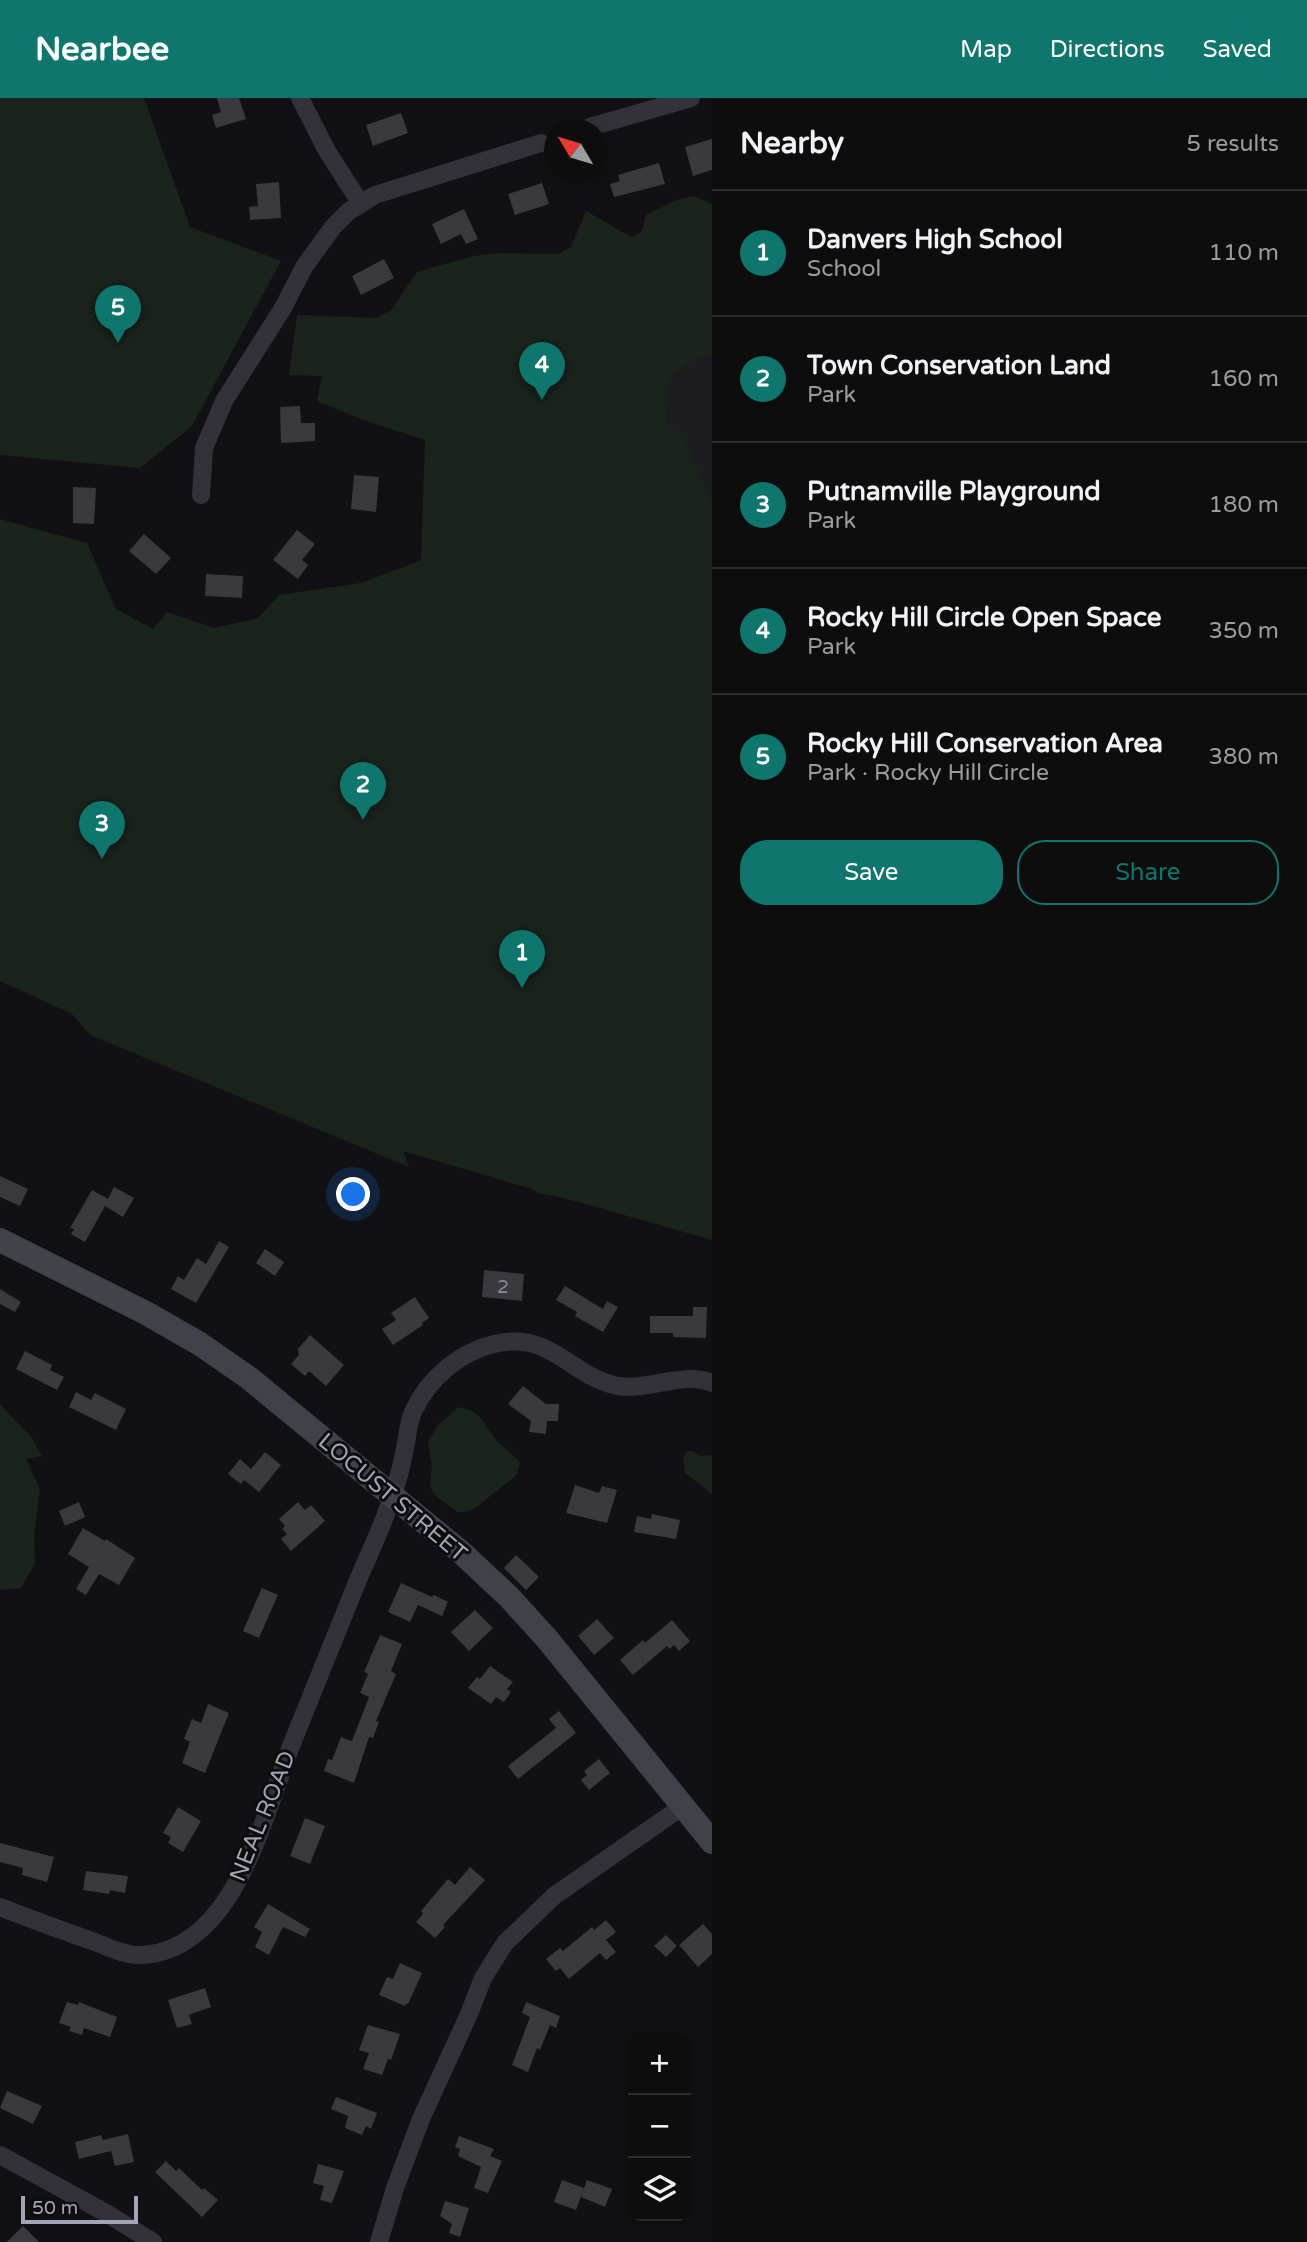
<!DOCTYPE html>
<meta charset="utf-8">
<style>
:root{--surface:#0d0d0e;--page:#161617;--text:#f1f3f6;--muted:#9a9c9e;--line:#2d2d2e;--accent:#0f766e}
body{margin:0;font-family:"Varela Round",sans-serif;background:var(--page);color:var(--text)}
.controls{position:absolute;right:21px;bottom:21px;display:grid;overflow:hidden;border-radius:14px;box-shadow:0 4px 10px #0003}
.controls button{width:63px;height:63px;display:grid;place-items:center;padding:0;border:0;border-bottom:2px solid var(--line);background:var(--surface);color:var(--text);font:35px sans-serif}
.compass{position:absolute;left:544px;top:21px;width:63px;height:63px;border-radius:50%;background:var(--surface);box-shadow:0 4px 10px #0003;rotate:308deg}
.scale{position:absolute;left:21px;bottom:18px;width:117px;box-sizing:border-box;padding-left:7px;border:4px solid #a1a5b5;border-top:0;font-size:19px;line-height:24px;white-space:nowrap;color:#a1a5b5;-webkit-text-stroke:5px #0d0c0e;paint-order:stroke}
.you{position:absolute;left:354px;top:1097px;width:24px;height:24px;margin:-18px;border:5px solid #fff;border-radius:50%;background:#1a73e8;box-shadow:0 0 0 10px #1a73e833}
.badge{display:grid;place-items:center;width:46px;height:46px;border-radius:50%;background:var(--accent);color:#fff;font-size:23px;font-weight:700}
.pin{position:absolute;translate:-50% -58px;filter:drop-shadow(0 2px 4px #0008)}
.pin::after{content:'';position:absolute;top:37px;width:24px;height:21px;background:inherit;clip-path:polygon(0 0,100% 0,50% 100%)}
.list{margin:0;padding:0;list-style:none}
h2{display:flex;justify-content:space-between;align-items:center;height:91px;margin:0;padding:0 28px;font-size:30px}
h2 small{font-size:23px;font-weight:400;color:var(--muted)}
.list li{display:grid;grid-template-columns:46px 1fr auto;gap:21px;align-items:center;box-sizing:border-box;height:126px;padding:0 28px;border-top:2px solid var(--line)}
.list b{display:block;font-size:26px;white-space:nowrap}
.list p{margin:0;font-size:23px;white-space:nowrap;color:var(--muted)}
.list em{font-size:23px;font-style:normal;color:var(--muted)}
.actions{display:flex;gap:14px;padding:21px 28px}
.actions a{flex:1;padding:16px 0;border:2px solid var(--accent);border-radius:28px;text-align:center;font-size:24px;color:var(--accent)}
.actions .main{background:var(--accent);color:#fff}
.icon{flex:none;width:38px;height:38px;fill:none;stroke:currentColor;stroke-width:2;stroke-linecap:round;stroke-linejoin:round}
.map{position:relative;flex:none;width:712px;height:2144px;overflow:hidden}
header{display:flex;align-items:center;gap:42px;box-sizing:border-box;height:98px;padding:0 35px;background:var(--accent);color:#fff}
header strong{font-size:33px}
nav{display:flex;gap:38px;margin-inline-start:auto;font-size:24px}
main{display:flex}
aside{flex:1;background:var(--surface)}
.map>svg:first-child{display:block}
.built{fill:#1d1d20}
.green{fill:#1b231d}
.building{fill:#39393e}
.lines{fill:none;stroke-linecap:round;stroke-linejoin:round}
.street{stroke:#323238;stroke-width:18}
.secondary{stroke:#404149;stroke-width:24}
.labels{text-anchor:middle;stroke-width:6;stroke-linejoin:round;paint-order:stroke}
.number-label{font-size:19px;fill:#878a97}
.street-label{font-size:23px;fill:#a1a5b5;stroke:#0d0c0e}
</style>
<header>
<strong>Nearbee</strong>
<nav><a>Map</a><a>Directions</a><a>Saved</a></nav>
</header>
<main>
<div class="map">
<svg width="712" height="2144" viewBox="0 0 712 2144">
<rect width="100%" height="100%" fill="#111113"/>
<!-- built -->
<polygon class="built" points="712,113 712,446 602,150 642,134"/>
<!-- green -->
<g class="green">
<polygon points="0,0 144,0 190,129 281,163 192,328 140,370 0,357"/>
<polygon points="694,98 712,106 712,257 689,264 670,281 666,324 684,340 712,405 712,1142 564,1100 538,1095 532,1091 403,1053 409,1069 90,937 72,916 0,883 0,421 87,445 116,511 153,531 167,514 214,530 258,520 279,497 361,485 421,462 425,342 363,322 317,303 322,278 289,277 297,217 376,220 391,212 417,174 473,158 498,155 557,156 571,149 586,113 633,140 642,133 646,117 677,102"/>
<polygon points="0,1306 31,1339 42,1358 26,1361 40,1391 34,1437 35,1465 21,1490 0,1492"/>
<path d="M458 1309C485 1313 483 1328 499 1345 506 1351 513 1357 520 1364L517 1377 475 1410 465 1414H458L438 1400 432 1393 430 1386 432 1368 428 1344 438 1327Z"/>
<polygon points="688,1353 693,1353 701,1358 712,1357 712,1396 685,1375 683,1360"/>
</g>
<!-- building -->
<g class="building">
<polygon points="217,0 239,0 246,21 216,30 212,17 221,14"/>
<polygon points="401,15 408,35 373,48 366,27"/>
<polygon points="712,41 712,72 693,78 685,49"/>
<polygon points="659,65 665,86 614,99 610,86 620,83 618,77"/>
<polygon points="279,84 281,120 250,122 249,109 258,108 256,86"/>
<polygon points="542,85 549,106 515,117 508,96"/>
<polygon points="464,111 478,141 466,146 461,136 441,146 432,126"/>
<polygon points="384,161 394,180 361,197 352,178"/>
<polygon points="300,308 301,325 315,325 315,343 281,345 280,309"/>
<polygon points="354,377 379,379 376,414 351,411"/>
<polygon points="73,389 96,390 94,426 73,425"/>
<polygon points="297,432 315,446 302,462 308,467 298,481 273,462"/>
<polygon points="144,436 171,460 156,476 129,453"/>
<polygon points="206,476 243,478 242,500 205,498"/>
<polygon points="0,1078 28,1091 20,1108 0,1099"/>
<polygon points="114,1089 134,1100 123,1119 105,1108 85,1144 71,1136 74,1131 70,1130 92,1092 108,1101"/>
<polygon points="219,1143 229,1149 196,1205 171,1191 178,1178 184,1182 197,1160 206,1166"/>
<polygon points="265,1151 284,1164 275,1178 256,1165"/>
<polygon points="484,1172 524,1176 522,1203 482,1199"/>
<polygon points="565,1188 603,1211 607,1203 618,1209 603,1234 575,1218 577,1214 556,1202"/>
<polygon points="0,1191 21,1204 15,1214 0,1206"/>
<polygon points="415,1199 429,1220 422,1225 423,1227 393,1247 382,1231 396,1222 391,1215"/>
<polygon points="693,1209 707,1209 706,1240 673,1239 673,1235 650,1235 650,1218 693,1218"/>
<polygon points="310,1237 344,1267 326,1288 309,1273 305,1278 291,1266 299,1257 298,1251"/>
<polygon points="25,1253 52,1267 50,1272 64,1279 57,1292 16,1271"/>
<polygon points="523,1288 546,1306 559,1306 558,1323 547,1323 546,1336 529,1334 531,1323 508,1306"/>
<polygon points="76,1294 91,1302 95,1295 126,1311 116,1332 69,1309"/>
<polygon points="265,1354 281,1367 259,1394 244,1382 241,1386 228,1376 240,1361 251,1371"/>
<polygon points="575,1387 599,1395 602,1388 617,1392 607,1425 566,1415"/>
<polygon points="79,1404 85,1419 65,1428 59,1413"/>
<polygon points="298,1404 305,1412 311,1407 325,1423 291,1453 281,1441 287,1436 282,1431 285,1428 279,1421"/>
<polygon points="652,1416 680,1422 676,1441 634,1434 637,1418 651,1421"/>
<polygon points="83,1430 105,1443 106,1441 135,1460 119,1487 99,1476 86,1497 76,1491 89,1469 68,1456"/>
<polygon points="516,1457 539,1479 526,1492 504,1470"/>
<polygon points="401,1485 432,1499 434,1497 448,1504 442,1518 418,1507 410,1524 388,1514"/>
<polygon points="262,1490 278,1497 259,1540 243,1533"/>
<polygon points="475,1512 493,1530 469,1553 451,1534"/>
<polygon points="597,1521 614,1540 594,1557 578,1538"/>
<polygon points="672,1522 690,1543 679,1553 674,1547 670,1551 667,1548 633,1577 620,1562 643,1542 645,1545"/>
<polygon points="380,1537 402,1546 391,1573 396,1576 376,1623 379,1624 373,1640 369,1639 354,1685 324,1673 328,1661 332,1662 341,1639 352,1643 369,1599 360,1595 368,1576 364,1574"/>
<polygon points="490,1568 513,1584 507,1591 511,1594 504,1604 496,1599 491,1606 468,1590 477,1579 480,1581"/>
<polygon points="208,1606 229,1615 205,1675 182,1665 190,1644 184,1641 192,1621 201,1625"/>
<polygon points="559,1613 576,1635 518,1681 508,1668 556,1630 549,1621"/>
<polygon points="599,1661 610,1675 589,1692 581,1682 587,1677 584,1673"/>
<polygon points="178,1709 201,1723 183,1754 168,1745 171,1739 163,1735"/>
<polygon points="305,1720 325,1728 310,1766 290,1758"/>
<polygon points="0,1745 54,1759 47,1784 22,1777 23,1770 0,1764"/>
<polygon points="470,1769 485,1782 443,1827 445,1829 435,1840 416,1824 423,1816 421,1813 448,1781 455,1787"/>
<polygon points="86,1773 128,1778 125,1795 110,1792 109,1796 83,1792"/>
<polygon points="268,1806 310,1831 305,1839 283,1829 269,1857 255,1849 262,1834 254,1829"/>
<polygon points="606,1822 616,1834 606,1842 616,1854 606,1862 600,1855 569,1881 560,1870 556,1873 546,1861 560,1850 563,1853 592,1829 594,1832"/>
<polygon points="703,1826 712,1836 712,1856 698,1869 679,1847"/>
<polygon points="666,1837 677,1848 666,1859 654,1848"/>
<polygon points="400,1865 422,1875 408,1906 406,1905 405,1908 379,1897 387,1879 393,1881"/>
<polygon points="205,1890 211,1909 189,1917 192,1926 177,1930 168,1902"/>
<polygon points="67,1904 78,1907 79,1904 117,1919 110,1939 84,1930 82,1937 69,1933 71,1929 59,1925"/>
<polygon points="526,1904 560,1918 556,1930 550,1927 540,1952 537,1950 528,1974 512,1967 530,1919 522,1915"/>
<polygon points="368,1927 400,1936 391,1962 388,1961 382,1977 363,1971 369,1955 359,1952"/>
<polygon points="7,1993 42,2008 33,2026 0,2010"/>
<polygon points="336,1999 377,2015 371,2031 366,2028 362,2037 345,2030 348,2018 331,2011"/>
<polygon points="128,2036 134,2064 115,2068 111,2053 79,2061 75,2044 101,2037 103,2042"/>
<polygon points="459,2038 494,2051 490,2058 502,2063 488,2095 474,2090 481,2069 458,2058 460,2051 455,2049"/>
<polygon points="166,2063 176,2073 179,2070 202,2092 204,2090 218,2102 202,2119 155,2074"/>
<polygon points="318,2066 344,2073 332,2105 320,2102 324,2088 313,2085"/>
<polygon points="562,2082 584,2090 576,2112 554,2104"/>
<polygon points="587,2082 612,2091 605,2109 581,2099"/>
<polygon points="445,2103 469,2110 460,2139 449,2135 452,2126 440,2118"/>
<polygon points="23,2128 39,2144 7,2144"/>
</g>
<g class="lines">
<!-- street -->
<g class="street">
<polyline points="300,0 327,53 361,106"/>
<polyline points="590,29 691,0"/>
<polyline points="201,397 204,350 224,303 283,210 304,169 333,129 349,113 375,97 541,45"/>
<path d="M0 1809C31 1821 63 1833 95 1844 110 1850 127 1858 143 1857 180 1855 209 1829 228 1799 258 1753 274 1690 295 1638 316 1586 337 1534 358 1482 370 1454 383 1427 392 1399 398 1383 402 1366 405 1350 408 1337 408 1323 414 1312 429 1280 460 1254 494 1246 551 1232 571 1279 618 1288 649 1293 682 1273 712 1285"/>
<polyline points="0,2057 106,2115 153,2144"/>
<polyline points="379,2144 395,2090 421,2021 469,1916 483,1880 505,1845 554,1798 683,1708"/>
</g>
<!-- secondary -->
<polyline class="secondary" points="0,1142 146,1215 200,1246 249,1280 462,1455 509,1499 548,1542 712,1744"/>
</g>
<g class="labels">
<!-- number labels -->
<g class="number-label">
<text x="503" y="1195">2</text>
</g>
<!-- street labels -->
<g class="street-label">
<text transform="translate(393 1399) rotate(40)" y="8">LOCUST STREET</text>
<text transform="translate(262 1718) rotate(-68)" y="8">NEAL ROAD</text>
</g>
</g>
</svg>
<div class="controls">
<button>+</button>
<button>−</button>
<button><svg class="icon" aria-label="layers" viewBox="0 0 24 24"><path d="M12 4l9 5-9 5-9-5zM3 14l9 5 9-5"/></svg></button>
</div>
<svg class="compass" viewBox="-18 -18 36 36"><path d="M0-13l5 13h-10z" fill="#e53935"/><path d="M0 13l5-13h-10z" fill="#9a9c9e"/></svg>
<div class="scale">50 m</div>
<div class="you"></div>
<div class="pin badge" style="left:522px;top:890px">1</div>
<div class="pin badge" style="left:363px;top:722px">2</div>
<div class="pin badge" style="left:102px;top:761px">3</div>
<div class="pin badge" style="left:542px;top:302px">4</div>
<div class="pin badge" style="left:118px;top:245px">5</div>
</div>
<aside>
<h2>Nearby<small>5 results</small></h2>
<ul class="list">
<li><span class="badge">1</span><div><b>Danvers High School</b><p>School</p></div><em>110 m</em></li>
<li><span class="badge">2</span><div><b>Town Conservation Land</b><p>Park</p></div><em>160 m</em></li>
<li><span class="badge">3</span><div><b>Putnamville Playground</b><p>Park</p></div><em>180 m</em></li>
<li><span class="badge">4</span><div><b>Rocky Hill Circle Open Space</b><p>Park</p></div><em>350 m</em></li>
<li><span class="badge">5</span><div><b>Rocky Hill Conservation Area</b><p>Park · Rocky Hill Circle</p></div><em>380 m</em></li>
</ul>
<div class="actions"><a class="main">Save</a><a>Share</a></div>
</aside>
</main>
